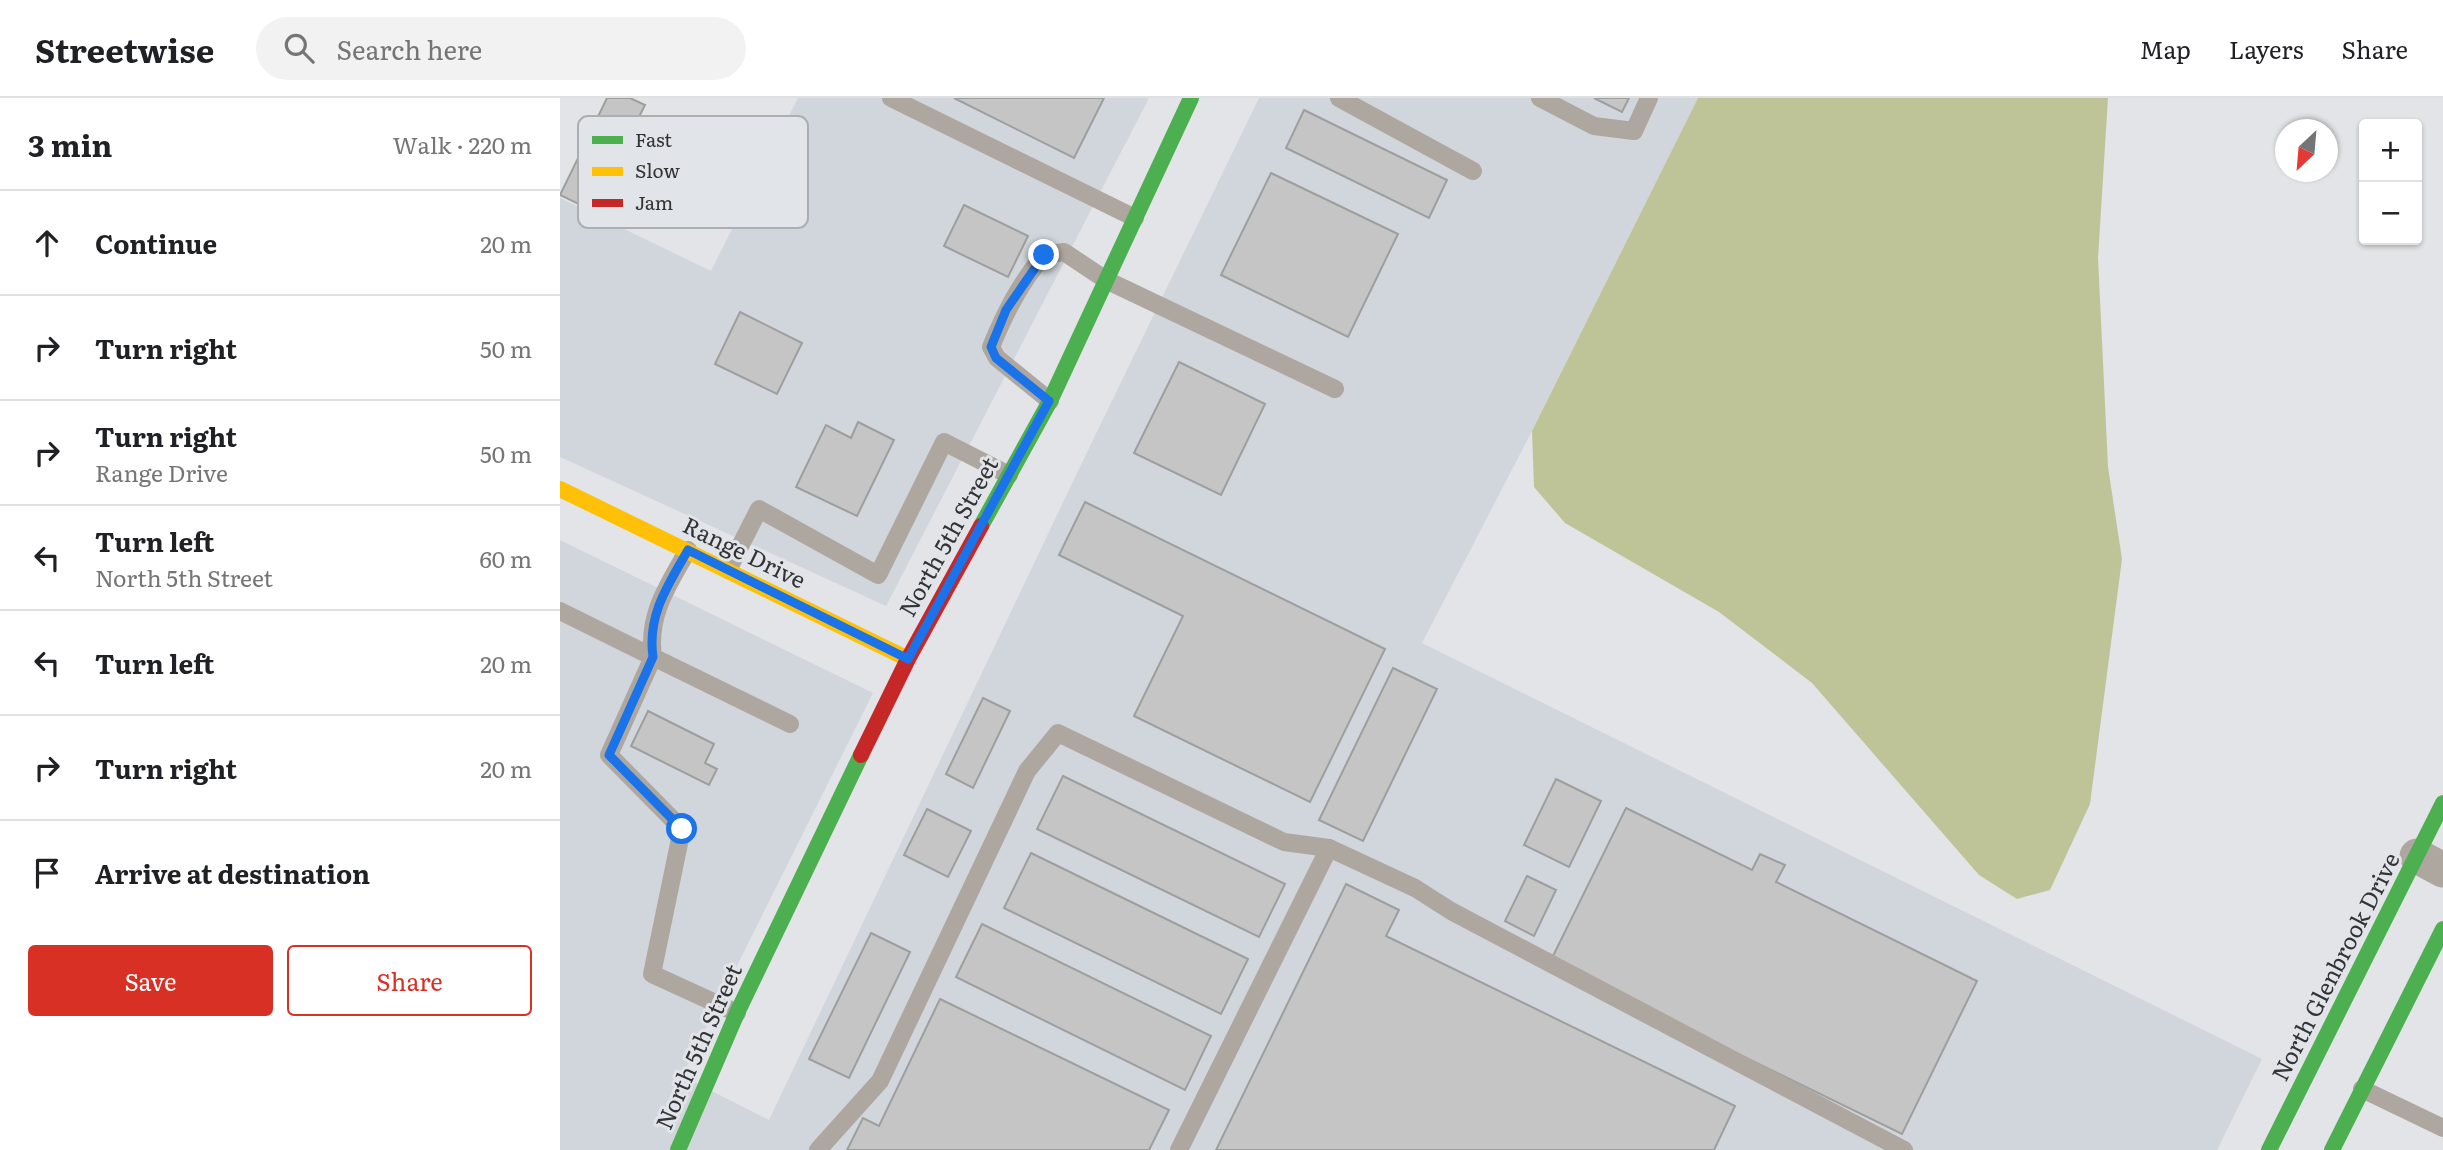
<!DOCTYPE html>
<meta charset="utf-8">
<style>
:root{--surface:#fff;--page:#f2f2f2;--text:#202124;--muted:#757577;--line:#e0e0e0;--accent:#d93025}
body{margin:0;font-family:Literata,serif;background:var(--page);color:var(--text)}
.controls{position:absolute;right:21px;top:21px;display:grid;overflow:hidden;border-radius:7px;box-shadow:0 2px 5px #0004}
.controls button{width:63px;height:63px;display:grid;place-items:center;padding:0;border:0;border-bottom:2px solid var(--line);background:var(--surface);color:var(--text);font:35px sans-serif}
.compass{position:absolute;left:1715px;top:21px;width:63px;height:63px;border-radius:50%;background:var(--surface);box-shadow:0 2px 5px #0004;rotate:206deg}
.stop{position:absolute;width:21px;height:21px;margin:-16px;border:5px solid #1a73e8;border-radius:50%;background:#fff}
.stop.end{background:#1a73e8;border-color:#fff;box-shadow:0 2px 7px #0008}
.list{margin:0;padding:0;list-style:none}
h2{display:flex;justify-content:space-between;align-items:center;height:91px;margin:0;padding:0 28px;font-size:30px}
h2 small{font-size:23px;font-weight:400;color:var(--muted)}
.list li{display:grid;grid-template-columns:46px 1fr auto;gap:21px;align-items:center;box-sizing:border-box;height:105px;padding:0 28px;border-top:2px solid var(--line)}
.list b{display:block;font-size:26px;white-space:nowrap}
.list p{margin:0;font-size:23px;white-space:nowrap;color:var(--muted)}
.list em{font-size:23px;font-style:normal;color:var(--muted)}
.actions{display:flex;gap:14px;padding:21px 28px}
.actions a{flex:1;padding:16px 0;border:2px solid var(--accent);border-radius:7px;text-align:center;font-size:24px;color:var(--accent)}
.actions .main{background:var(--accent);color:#fff}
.icon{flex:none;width:38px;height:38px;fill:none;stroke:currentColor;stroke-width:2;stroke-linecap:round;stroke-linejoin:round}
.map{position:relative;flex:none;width:1883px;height:1052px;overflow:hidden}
header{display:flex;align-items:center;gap:42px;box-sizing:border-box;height:98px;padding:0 35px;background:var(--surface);border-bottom:2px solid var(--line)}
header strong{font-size:33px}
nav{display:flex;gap:38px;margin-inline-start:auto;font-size:24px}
.search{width:490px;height:63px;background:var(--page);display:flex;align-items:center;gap:18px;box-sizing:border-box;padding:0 24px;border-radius:38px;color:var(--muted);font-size:26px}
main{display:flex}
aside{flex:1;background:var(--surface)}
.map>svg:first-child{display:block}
.built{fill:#d0d6db}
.forest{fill:#bfc498}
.building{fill:#c5c5c5;stroke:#9d9e9e;stroke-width:2}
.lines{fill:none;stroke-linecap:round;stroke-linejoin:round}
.lane{stroke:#aea79f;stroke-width:18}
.street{stroke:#aea79f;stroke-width:35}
.fast{stroke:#4caf50;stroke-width:16}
.slow{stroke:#ffc107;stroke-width:16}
.jam{stroke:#c62828;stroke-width:16}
.route{stroke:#1a73e8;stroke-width:9}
.labels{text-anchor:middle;stroke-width:6;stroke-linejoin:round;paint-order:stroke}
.street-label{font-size:23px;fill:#323334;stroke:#e1e4e8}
.key{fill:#e1e4e8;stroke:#acafb2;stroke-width:2}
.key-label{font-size:19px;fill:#323334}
</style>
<header>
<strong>Streetwise</strong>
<div class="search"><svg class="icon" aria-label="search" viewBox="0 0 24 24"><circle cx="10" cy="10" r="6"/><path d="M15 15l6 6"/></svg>Search here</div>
<nav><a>Map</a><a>Layers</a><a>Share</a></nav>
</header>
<main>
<aside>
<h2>3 min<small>Walk · 220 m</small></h2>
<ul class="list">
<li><svg class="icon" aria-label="ahead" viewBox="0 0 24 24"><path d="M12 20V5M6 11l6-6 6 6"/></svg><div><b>Continue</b></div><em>20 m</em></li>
<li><svg class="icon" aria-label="right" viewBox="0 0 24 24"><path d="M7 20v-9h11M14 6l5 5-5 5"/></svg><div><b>Turn right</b></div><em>50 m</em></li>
<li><svg class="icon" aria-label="right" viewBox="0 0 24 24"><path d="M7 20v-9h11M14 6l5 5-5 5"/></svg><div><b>Turn right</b><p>Range Drive</p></div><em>50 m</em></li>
<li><svg class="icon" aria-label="left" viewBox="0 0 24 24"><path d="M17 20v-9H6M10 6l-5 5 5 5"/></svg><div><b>Turn left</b><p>North 5th Street</p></div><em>60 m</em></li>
<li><svg class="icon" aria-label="left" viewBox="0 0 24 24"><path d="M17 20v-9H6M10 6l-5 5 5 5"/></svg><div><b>Turn left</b></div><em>20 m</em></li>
<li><svg class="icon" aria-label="right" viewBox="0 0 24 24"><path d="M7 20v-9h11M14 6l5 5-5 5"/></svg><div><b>Turn right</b></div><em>20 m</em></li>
<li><svg class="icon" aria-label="arrive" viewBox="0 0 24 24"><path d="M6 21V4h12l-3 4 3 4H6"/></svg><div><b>Arrive at destination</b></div></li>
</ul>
<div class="actions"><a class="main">Save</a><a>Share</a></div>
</aside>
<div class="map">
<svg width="1883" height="1052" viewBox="0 0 1883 1052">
<rect width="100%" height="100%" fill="#e2e4e7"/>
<!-- built -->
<g class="built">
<polygon points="238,0 589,0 326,508 0,359 0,100 151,173"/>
<polygon points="699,0 1138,0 972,333 862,545 1702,961 1657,1052 0,1052 0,442 313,595 122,978 209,1022 517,375"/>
</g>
<!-- forest -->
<polygon class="forest" points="1138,0 1548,0 1538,160 1548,369 1562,461 1530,706 1490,792 1457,801 1419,777 1252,585 1159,514 1005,425 974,389 972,333"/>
<!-- building -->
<g class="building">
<polygon points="47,0 70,0 85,7 65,47 32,31"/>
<polygon points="394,0 544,0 514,60"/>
<polygon points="1034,0 1069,0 1062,14"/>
<polygon points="744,12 887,82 869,120 726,50"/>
<polygon points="21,54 56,71 35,114 0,97"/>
<polygon points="711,75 838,136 788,239 661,177"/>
<polygon points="404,107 468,138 448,179 384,148"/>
<polygon points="180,214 242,245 217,296 155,266"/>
<polygon points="619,264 705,306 661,397 574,355"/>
<polygon points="298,324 334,342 297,418 236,389 266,327 291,340"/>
<polygon points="525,404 825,551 750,704 574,618 623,518 499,457"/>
<polygon points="833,570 877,591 803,743 759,722"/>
<polygon points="423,600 450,613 413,690 386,676"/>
<polygon points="88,613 154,646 145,665 157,671 149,687 71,648"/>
<polygon points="503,678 725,786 699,839 477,731"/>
<polygon points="996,681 1041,703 1009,769 964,747"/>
<polygon points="1066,710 1192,772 1200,756 1225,767 1216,784 1417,883 1342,1036 990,864"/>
<polygon points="367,711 411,733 388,779 344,757"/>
<polygon points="471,755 688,861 661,916 444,810"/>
<polygon points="967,778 996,792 974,838 945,823"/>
<polygon points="786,786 839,812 826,838 1175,1008 1154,1052 656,1052"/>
<polygon points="422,826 651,938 625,992 396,879"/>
<polygon points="311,835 350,854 289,980 249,961"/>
<polygon points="380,901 609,1012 589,1052 287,1052 303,1020 319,1028"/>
</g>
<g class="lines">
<!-- lane -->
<g class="lane">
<polyline points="331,0 575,120"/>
<polyline points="779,0 913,73"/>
<polyline points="980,0 1034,28 1074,33 1089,0"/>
<path d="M490 303 437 260 431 249C445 215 460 185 484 157L504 154 546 182 775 291"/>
<path d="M128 452C108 487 87 517 93 559L230 626"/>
<polyline points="168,472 199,411 318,477 384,344 449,377"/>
<polyline points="0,513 93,559 49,657 122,731 92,876 177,915"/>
<polyline points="1802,991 1883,1030"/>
<polyline points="258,1052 320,983 467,673 498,635 724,744 769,750 855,790 891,813 1344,1052"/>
<polyline points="619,1052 769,750"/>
</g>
<!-- street -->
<polyline class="street" points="1857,758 1883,772"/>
<!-- fast -->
<g class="fast">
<polyline points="421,428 490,303 631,0"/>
<polyline points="118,1052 177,915 301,657"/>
<polyline points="1709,1052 1883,705"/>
<polyline points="1772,1052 1883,831"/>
</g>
<!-- slow -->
<polyline class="slow" points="0,391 348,561"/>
<!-- jam -->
<polyline class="jam" points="301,657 348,561 421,428"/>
</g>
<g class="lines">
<!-- route -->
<path class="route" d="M122 731 49 657 93 559C87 517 108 487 128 452L348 561 489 303 436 260 431 249 446 212 484 157"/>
</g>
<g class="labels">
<!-- street labels -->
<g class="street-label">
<text transform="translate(389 439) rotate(-61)" y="8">North 5th Street</text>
<text transform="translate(184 455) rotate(26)" y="8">Range Drive</text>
<text transform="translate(1776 869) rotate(-63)" y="8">North Glenbrook Drive</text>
<text transform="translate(139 949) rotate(-66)" y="8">North 5th Street</text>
</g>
</g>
<!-- legend -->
<rect x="18" y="18" width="230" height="112" rx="10" class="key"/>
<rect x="32" y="38" width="31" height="8" fill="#4caf50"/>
<rect x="32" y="69" width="31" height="9" fill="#ffc107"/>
<rect x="32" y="101" width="31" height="8" fill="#c62828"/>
<g class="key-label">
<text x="75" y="49">Fast</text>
<text x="75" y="80">Slow</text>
<text x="75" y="112">Jam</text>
</g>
</svg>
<div class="controls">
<button>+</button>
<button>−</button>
</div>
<svg class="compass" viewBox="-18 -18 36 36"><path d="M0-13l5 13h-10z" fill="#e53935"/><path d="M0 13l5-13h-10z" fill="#757577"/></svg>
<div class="stop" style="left:122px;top:731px"></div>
<div class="stop end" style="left:484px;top:157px"></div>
</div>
</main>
